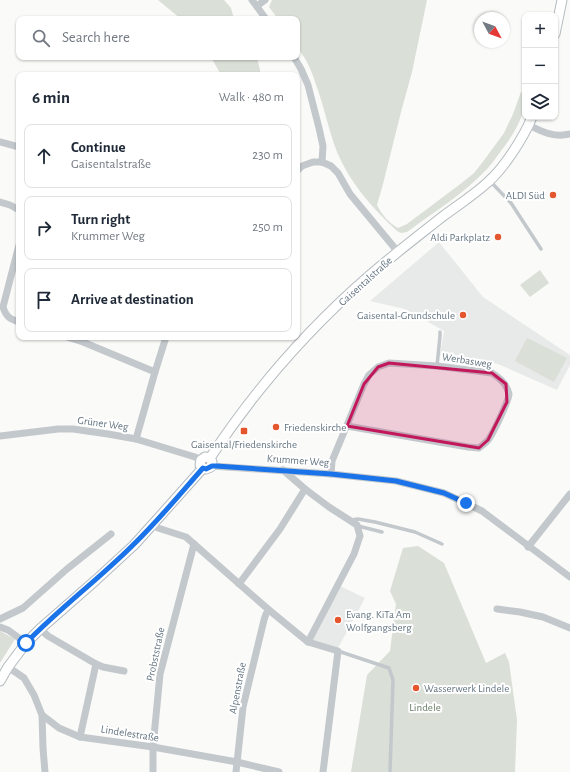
<!DOCTYPE html>
<meta charset="utf-8">
<style>
:root{--surface:#fff;--page:#f2f2f3;--text:#1f2937;--muted:#747a83;--line:#e0e1e3}
body{margin:0;font-family:"Alegreya Sans",sans-serif;background:var(--page);color:var(--text)}
.controls{position:absolute;right:12px;top:12px;display:grid;overflow:hidden;border-radius:8px;box-shadow:0 1px 3px #0004}
.controls button{width:36px;height:36px;display:grid;place-items:center;padding:0;border:0;border-bottom:1px solid var(--line);background:var(--surface);color:var(--text);font:20px sans-serif}
.compass{position:absolute;left:474px;top:12px;width:36px;height:36px;border-radius:50%;background:var(--surface);box-shadow:0 1px 3px #0004;rotate:131deg}
.stop{position:absolute;width:12px;height:12px;margin:-9px;border:3px solid #1a73e8;border-radius:50%;background:#fff}
.stop.end{background:#1a73e8;border-color:#fff;box-shadow:0 1px 4px #0008}
.list{margin:0;padding:0;list-style:none}
h2{display:flex;justify-content:space-between;align-items:center;height:52px;margin:0;padding:0 16px;font-size:17px}
h2 small{font-size:13px;font-weight:400;color:var(--muted)}
.list li{display:grid;grid-template-columns:26px 1fr auto;gap:12px;align-items:center;box-sizing:border-box;height:64px;margin:0 8px 8px;padding:0 8px;border:1px solid var(--line);border-radius:8px}
.list b{display:block;font-size:15px;white-space:nowrap}
.list p{margin:0;font-size:13px;white-space:nowrap;color:var(--muted)}
.list em{font-size:13px;font-style:normal;color:var(--muted)}
.icon{flex:none;width:22px;height:22px;fill:none;stroke:currentColor;stroke-width:2;stroke-linecap:round;stroke-linejoin:round}
.map{position:relative;flex:none;width:570px;height:772px;overflow:hidden}
.search{position:absolute;background:var(--surface);box-shadow:0 1px 3px #0004;left:16px;top:16px;width:284px;height:44px;display:flex;align-items:center;gap:10px;box-sizing:border-box;padding:0 14px;border-radius:8px;color:var(--muted);font-size:15px}
.panel{position:absolute;background:var(--surface);box-shadow:0 1px 3px #0004;left:16px;top:72px;width:284px;height:268px;border-radius:8px}
.map>svg:first-child{display:block}
.built{fill:#e8e9e9}
.green{fill:#dadfd7}
.lines{fill:none;stroke-linecap:round;stroke-linejoin:round}
.secondary-casing{stroke:#b3babf;stroke-width:11}
.lane{stroke:#c3c8cc;stroke-width:3.5}
.street{stroke:#c3c8cc;stroke-width:7}
.secondary{stroke:#fff;stroke-width:9}
.route{stroke:#1a73e8;stroke-width:5}
.marked{fill:#c2185b;fill-opacity:0.2;stroke:#c2185b;stroke-width:3;stroke-linejoin:round}
.poi-dot{fill:#e4572e;stroke:#fff;stroke-width:1.5}
.labels{text-anchor:middle;stroke-width:4;stroke-linejoin:round;paint-order:stroke}
.poi-label{font-size:11px;fill:#657683;stroke:#fff;text-anchor:end}
.street-label{font-size:11px;fill:#657683;stroke:#fff}
.park-label{font-size:11px;fill:#687a64;stroke:#fff}
</style>
<div class="map">
<svg width="570" height="772" viewBox="0 0 570 772">
<rect width="100%" height="100%" fill="#fafaf8"/>
<!-- built -->
<g class="built">
<polygon points="439,242 483,297 570,355 570,365 557,390 498,364 474,359 440,355 444,331 405,309 370,301"/>
<polygon points="340,586 365,598 338,648 311,641"/>
</g>
<!-- green -->
<g class="green">
<polygon points="158,0 224,0 231,8 234,19 181,19"/>
<path d="M272 0H427L412 72 401 112 383 184 377 205C383 216 388 222 398 228L407 224 459 185 474 173 482 163 504 133 513 114 521 92 525 93C525 98 526 104 524 108 520 124 511 138 501 151 497 156 493 162 488 168 465 193 434 212 407 232L401 233 397 231C372 208 350 183 337 152 328 129 324 105 315 82 313 75 310 68 307 62 304 56 298 50 297 43 296 36 297 27 297 19H278L269 7Z"/>
<polygon points="211,57 256,57 258,61 261,75 221,75"/>
<polygon points="540,270 549,283 530,297 520,285"/>
<polygon points="527,338 567,358 554,382 515,361"/>
<polygon points="418,546 444,563 486,663 505,653 509,662 517,720 515,772 351,772 367,675 390,651 396,604 390,591 403,548"/>
<polygon points="0,631 15,639 0,663"/>
</g>
<g class="lines">
<!-- secondary casing -->
<g class="secondary-casing">
<g id="secondary">
<polyline points="555,34 562,0"/>
<path d="M210 458C254 391 308 329 369 276 393 255 418 236 442 217 458 205 474 195 488 182 504 168 524 137 532 117"/>
<polyline points="203,468 200,465 201,460 205,457 210,458"/>
<polyline points="0,681 8,667 26,643 40,629 96,580 134,545 153,524 203,468 206,469 211,467 212,462 210,458"/>
</g>
</g>
<!-- lane -->
<g class="lane">
<polyline points="490,181 511,203 541,249"/>
<polyline points="437,366 440,336 440,332"/>
<polyline points="351,520 358,519 375,522 415,532 442,544"/>
<polyline points="358,526 382,532"/>
<polyline points="338,651 389,668 393,680 390,772"/>
</g>
<!-- street -->
<g class="street">
<polyline points="252,0 266,19"/>
<polyline points="257,6 265,0"/>
<polyline points="294,57 301,69 308,85 319,128 323,146 322,162"/>
<path d="M529 125C542 132 555 138 570 134"/>
<polyline points="0,142 19,147"/>
<polyline points="297,171 302,166 313,162 322,162 331,166 338,173 350,194 398,252"/>
<polyline points="0,202 10,205 19,210"/>
<path d="M19 245 3 307C6 317 10 319 19 322"/>
<polyline points="67,337 83,342 155,372 136,439"/>
<polyline points="155,372 166,337"/>
<polyline points="0,436 58,429 73,429 108,434 136,439 195,457 201,460"/>
<polyline points="212,466 331,474 396,481 444,493 482,511 570,577"/>
<polyline points="283,470 305,489 329,507 357,525 360,536 354,554 308,642"/>
<path d="M331 474 332 461 364 384 369 375 378 367 389 363 437 366 492 373C500 378 507 384 509 394 509 400 493 434 488 440 486 443 482 445 479 448L468 447 347 426"/>
<polyline points="153,524 158,528 186,537 269,610 308,642 338,651 323,772"/>
<polyline points="528,547 570,494"/>
<polyline points="239,584 280,529 305,489"/>
<polyline points="497,609 520,612 543,617 570,628"/>
<polyline points="0,619 23,608 67,569 111,534"/>
<polyline points="0,627 8,630 26,643"/>
<polyline points="40,629 48,636 96,664 80,737"/>
<polyline points="96,664 103,667 124,671"/>
<polyline points="8,667 24,678 34,695 42,715 59,728 80,737 153,747 237,762 279,772"/>
<polyline points="42,715 43,748 45,772"/>
<polyline points="153,772 153,747 160,674 194,544"/>
<polyline points="236,772 243,707 264,620 266,614 269,610"/>
</g>
<!-- secondary -->
<use href="#secondary" class="secondary"/>
</g>
<g class="lines">
<!-- route -->
<path class="route" d="M26 643C60 608 99 579 133 545 158 521 180 494 203 468L206 469 212 466H216L331 474 396 481 444 493 466 503"/>
</g>
<!-- marked area -->
<path class="marked" d="M389 363 492 373 506 384 507 402 488 440 479 448 347 426 364 384 378 367Z"/>
<!-- markers -->
<g class="poi-dot">
<circle cx="553" cy="195" r="4"/>
<circle cx="498" cy="237" r="4"/>
<circle cx="463" cy="315" r="4"/>
<circle cx="276" cy="427" r="4"/>
<rect x="240" y="427" width="8" height="8" rx="2"/>
<circle cx="338" cy="620" r="4"/>
<circle cx="416" cy="688" r="4"/>
</g>
<g class="labels">
<!-- poi labels -->
<g class="poi-label">
<text x="545" y="199">ALDI Süd</text>
<text x="490" y="241">Aldi Parkplatz</text>
<text x="455" y="319">Gaisental-Grundschule</text>
<text x="284" y="431" text-anchor="start">Friedenskirche</text>
<text x="244" y="448" text-anchor="middle">Gaisental/Friedenskirche</text>
<text x="346" y="618" text-anchor="start">Evang. KiTa Am<tspan x="346" dy="13">Wolfgangsberg</tspan></text>
<text x="424" y="692" text-anchor="start">Wasserwerk Lindele</text>
</g>
<!-- street labels -->
<g class="street-label">
<text transform="translate(365 281) rotate(-42)" y="4">Gaisentalstraße</text>
<text transform="translate(467 360) rotate(9)" y="4">Werbasweg</text>
<text transform="translate(103 423) rotate(8)" y="4">Grüner Weg</text>
<text transform="translate(298 460) rotate(4)" y="4">Krummer Weg</text>
<text transform="translate(155 654) rotate(-78)" y="4">Probststraße</text>
<text transform="translate(237 688) rotate(-79)" y="4">Alpenstraße</text>
<text transform="translate(130 733) rotate(9)" y="4">Lindelestraße</text>
</g>
<!-- park labels -->
<g class="park-label">
<text x="425" y="711">Lindele</text>
</g>
</g>
</svg>
<div class="controls">
<button>+</button>
<button>−</button>
<button><svg class="icon" aria-label="layers" viewBox="0 0 24 24"><path d="M12 4l9 5-9 5-9-5zM3 14l9 5 9-5"/></svg></button>
</div>
<svg class="compass" viewBox="-18 -18 36 36"><path d="M0-13l5 13h-10z" fill="#e53935"/><path d="M0 13l5-13h-10z" fill="#747a83"/></svg>
<div class="stop" style="left:26px;top:643px"></div>
<div class="stop end" style="left:466px;top:503px"></div>
<div class="search"><svg class="icon" aria-label="search" viewBox="0 0 24 24"><circle cx="10" cy="10" r="6"/><path d="M15 15l6 6"/></svg>Search here</div>
<section class="panel">
<h2>6 min<small>Walk · 480 m</small></h2>
<ul class="list">
<li><svg class="icon" aria-label="ahead" viewBox="0 0 24 24"><path d="M12 20V5M6 11l6-6 6 6"/></svg><div><b>Continue</b><p>Gaisentalstraße</p></div><em>230 m</em></li>
<li><svg class="icon" aria-label="right" viewBox="0 0 24 24"><path d="M7 20v-9h11M14 6l5 5-5 5"/></svg><div><b>Turn right</b><p>Krummer Weg</p></div><em>250 m</em></li>
<li><svg class="icon" aria-label="arrive" viewBox="0 0 24 24"><path d="M6 21V4h12l-3 4 3 4H6"/></svg><div><b>Arrive at destination</b></div></li>
</ul>
</section>
</div>
